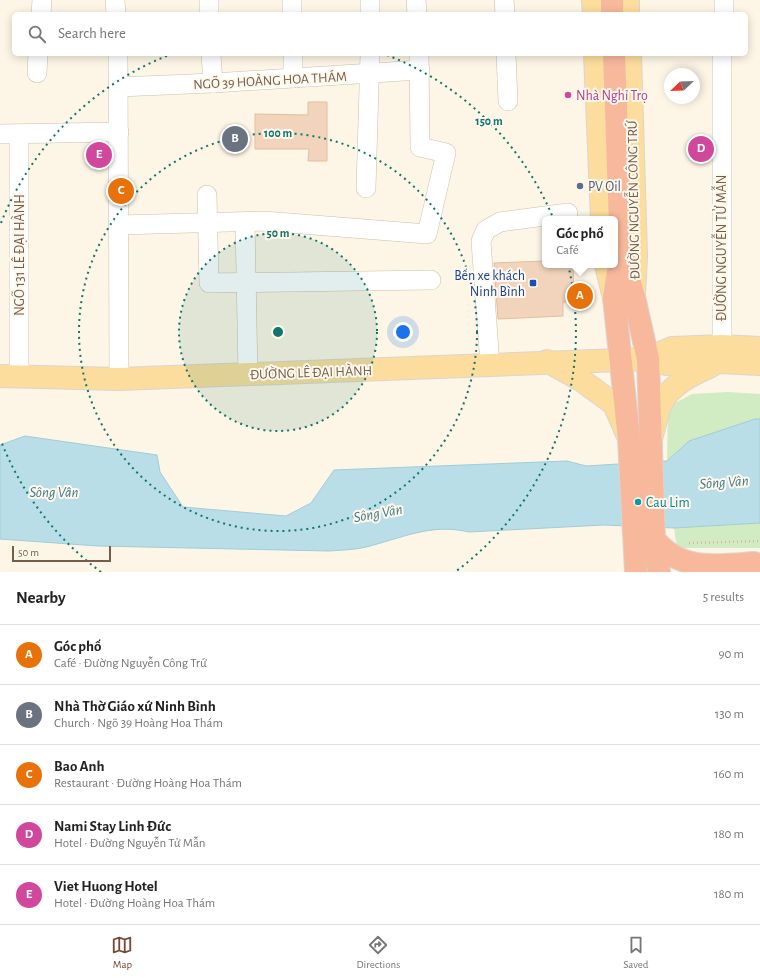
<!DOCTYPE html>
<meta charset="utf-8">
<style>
:root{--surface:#fff;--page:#f2f2f2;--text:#222;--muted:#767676;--line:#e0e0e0;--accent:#7b4734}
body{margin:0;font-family:"Alegreya Sans",sans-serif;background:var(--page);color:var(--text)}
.compass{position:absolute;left:664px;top:68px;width:36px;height:36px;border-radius:50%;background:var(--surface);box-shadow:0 2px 10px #0003;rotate:247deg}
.scale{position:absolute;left:12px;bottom:10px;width:99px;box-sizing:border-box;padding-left:4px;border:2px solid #765c4a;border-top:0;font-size:11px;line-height:14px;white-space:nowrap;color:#765c4a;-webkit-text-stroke:3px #fff8ec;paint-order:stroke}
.you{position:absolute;left:403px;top:332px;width:14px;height:14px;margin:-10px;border:3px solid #fff;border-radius:50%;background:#1a73e8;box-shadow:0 0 0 6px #1a73e833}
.badge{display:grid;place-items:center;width:26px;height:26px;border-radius:50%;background:var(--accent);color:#fff;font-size:13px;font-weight:700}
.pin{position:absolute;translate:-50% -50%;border:2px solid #fff;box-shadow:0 1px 4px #0006}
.popup{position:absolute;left:542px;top:216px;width:76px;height:52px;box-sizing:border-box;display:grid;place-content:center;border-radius:6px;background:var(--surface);filter:drop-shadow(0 1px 3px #0005);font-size:13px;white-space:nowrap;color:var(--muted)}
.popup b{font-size:15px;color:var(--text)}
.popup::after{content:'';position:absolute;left:50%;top:100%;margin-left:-8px;border:8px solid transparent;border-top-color:var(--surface)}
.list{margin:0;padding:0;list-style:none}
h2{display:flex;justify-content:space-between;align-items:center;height:52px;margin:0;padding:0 16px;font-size:17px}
h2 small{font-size:13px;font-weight:400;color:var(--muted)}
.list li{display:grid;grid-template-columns:26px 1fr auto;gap:12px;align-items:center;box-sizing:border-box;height:60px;padding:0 16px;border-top:1px solid var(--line)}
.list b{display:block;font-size:15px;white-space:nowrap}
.list p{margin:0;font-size:13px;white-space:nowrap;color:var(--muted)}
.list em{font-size:13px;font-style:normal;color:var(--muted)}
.icon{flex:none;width:22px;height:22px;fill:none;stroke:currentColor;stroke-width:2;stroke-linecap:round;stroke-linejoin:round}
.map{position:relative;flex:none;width:760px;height:572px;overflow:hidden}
.search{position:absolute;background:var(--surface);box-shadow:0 2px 10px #0003;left:12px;right:12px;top:12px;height:44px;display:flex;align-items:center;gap:10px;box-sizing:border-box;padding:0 14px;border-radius:6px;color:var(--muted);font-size:15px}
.sheet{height:352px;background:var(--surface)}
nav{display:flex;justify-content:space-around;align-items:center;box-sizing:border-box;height:56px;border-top:1px solid var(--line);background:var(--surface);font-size:11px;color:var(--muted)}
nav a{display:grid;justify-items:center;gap:2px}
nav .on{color:var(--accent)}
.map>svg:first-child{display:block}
.green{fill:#d1ebc3}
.water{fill:#b9dee7;stroke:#9fcdd8}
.building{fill:#f2d4bd;stroke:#e5bc9d}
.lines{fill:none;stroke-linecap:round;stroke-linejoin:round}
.minor-casing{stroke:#cebdab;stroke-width:20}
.major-casing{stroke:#dbd5d0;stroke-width:24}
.highway-casing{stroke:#dbd5d0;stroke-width:24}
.path{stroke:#d7b89f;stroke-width:2.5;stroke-dasharray:1 3;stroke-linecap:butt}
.minor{stroke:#fff;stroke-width:19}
.major{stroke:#fcdd9d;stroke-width:22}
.highway{stroke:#f7b89c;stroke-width:22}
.ring{fill:none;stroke:#0f766e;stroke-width:2;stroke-dasharray:2 4}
.hotel-dot{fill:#d1479c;stroke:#fff8ec;stroke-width:1.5}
.service-dot{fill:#5c6f8a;stroke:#fff8ec;stroke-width:1.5}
.transit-dot{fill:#1a4fb4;stroke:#fff8ec;stroke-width:1.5}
.culture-dot{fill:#0f9aa8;stroke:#fff8ec;stroke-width:1.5}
.labels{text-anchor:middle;stroke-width:4;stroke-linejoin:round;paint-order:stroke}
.street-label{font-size:14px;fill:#765c4a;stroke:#fff8ec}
.hotel-label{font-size:14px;fill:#b23c85;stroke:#fff8ec;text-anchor:start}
.service-label{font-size:14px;fill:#4e5e75;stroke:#fff8ec;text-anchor:start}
.transit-label{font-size:14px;fill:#164399;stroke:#fff8ec;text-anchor:end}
.culture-label{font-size:14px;fill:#0d838f;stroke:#fff8ec;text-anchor:start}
.water-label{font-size:15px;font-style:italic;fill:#437a8a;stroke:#fff8ec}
.centre{fill:#0f766e;stroke:#fff8ec;stroke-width:2}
.ring-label{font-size:12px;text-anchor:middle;font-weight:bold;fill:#0f766e;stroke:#fff8ec;stroke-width:4;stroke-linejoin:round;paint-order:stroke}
</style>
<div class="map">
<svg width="760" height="572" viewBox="0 0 760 572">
<rect width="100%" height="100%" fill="#fdf5e5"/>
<!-- green -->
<g class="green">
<polygon points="728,392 760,394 760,419 689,441 667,461 668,407 692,394"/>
<polygon points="760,523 760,548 677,548 674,528"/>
</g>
<!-- water -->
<path class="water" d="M755 419H760V523L674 528 604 525 469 532C431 523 402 538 366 547 354 550 341 550 329 551L98 546 0 539V445L25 436 157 455 160 472 183 507 286 516 311 503 334 470 567 461 586 466 667 461 689 441Z"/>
<!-- building -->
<g class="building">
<polygon points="308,102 327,102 327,161 308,161 309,149 255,149 255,114 308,115"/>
<polygon points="545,261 545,265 573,265 574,301 563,302 563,316 498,319 494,263"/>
</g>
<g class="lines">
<!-- minor casing -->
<g class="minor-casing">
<g id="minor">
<polyline points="115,0 116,14"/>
<polyline points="209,0 209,14"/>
<polyline points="292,0 292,14"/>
<polyline points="370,0 370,14"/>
<polyline points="416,0 417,14"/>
<polyline points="504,0 505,14"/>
<polyline points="41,14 42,0"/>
<polyline points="724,14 724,0"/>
<polyline points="118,54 119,379"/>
<polyline points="211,54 213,83"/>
<polyline points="293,54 293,77"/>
<polyline points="506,54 508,101"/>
<polyline points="37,73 38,54"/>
<polyline points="119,87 213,83 420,70"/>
<polyline points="0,134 119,132"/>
<polyline points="19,134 19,377"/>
<polyline points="366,188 370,54"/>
<polyline points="207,195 209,283 431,280"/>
<polyline points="245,222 248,374"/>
<polyline points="119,225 264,221 427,234 446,153 420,147 419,54"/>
<polyline points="722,346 722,54"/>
<polyline points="490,365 481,241 486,230 500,222 568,213"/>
</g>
</g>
<!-- major casing -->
<g class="major-casing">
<g id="major">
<polyline points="593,0 594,14"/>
<polyline points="628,0 628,14"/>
<polyline points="595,54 602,219"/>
<polyline points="630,54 636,256 634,294"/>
<polyline points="606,265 614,298"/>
<polyline points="648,359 672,348 722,346 760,348"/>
<polyline points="547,361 581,380 614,404 627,434"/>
<polyline points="0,376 119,379 622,360 648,359 666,364 719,362 760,364"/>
<path d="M652 435C655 425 657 413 661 404 670 385 693 374 711 366"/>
</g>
</g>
<!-- highway casing -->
<g class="highway-casing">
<g id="highway">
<polyline points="612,0 612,14"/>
<polyline points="614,54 621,252 614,298 629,439 636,572"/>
<polyline points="623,258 634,297 648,359 654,539 659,572"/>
<path d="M654 539C680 572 716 566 754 563"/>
</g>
</g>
<!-- path -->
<polyline class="path" points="689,543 760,541"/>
<!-- minor -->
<use href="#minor" class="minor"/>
<!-- major -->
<use href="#major" class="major"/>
<!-- highway -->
<use href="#highway" class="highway"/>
</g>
<!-- distance rings -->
<circle cx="278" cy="332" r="99" fill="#0f766e" fill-opacity=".12"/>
<g class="ring">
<circle cx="278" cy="332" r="99"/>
<circle cx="278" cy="332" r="199"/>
<path d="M101 572A298 298 0 0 1 1 441M1 223A298 298 0 0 1 169 55M387 55A298 298 0 0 1 455 572"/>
</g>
<!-- markers -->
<circle class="hotel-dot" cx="568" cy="95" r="4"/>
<circle class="service-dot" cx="580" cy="186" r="4"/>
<rect class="transit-dot" x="529" y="279" width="8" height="8" rx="2"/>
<circle class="culture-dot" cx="638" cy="502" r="4"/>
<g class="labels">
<!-- street labels -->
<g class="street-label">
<text transform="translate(270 80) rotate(-3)" y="5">NGÕ 39 HOÀNG HOA THÁM</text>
<text transform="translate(633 200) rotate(-91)" y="5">ĐƯỜNG NGUYỄN CÔNG TRỨ</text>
<text transform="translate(721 248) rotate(-90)" y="5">ĐƯỜNG NGUYỄN TỬ MẪN</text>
<text transform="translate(19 255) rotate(-90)" y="5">NGÕ 131 LÊ ĐẠI HÀNH</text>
<text transform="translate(311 372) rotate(-2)" y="5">ĐƯỜNG LÊ ĐẠI HÀNH</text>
</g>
<!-- hotel labels -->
<g class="hotel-label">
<text x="576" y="100">Nhà Nghỉ Trọ</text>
</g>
<!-- service labels -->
<g class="service-label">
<text x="588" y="191">PV Oil</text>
</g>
<!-- transit labels -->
<g class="transit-label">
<text x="525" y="280">Bến xe khách<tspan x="525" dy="16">Ninh Bình</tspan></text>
</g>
<!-- culture labels -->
<g class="culture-label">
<text x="646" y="507">Cau Lim</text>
</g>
<!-- water labels -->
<g class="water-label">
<text transform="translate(724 482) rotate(-4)" y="5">Sông Vân</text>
<text x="54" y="497">Sông Vân</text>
<text transform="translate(378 513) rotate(-10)" y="5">Sông Vân</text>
</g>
</g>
<circle cx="278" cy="332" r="6" class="centre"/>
<g class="ring-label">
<text x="489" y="125">150 m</text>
<text x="278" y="137">100 m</text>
<text x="278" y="237">50 m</text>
</g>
</svg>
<svg class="compass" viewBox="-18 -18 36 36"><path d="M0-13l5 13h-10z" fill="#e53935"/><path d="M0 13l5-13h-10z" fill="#767676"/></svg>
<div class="scale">50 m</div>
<div class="you"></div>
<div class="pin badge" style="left:580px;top:296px;background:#e8710a">A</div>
<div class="popup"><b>Góc phố</b>Café</div>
<div class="pin badge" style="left:235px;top:139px;background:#6b7280">B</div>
<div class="pin badge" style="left:121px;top:191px;background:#e8710a">C</div>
<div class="pin badge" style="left:701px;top:149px;background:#d1479c">D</div>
<div class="pin badge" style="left:99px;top:155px;background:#d1479c">E</div>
<div class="search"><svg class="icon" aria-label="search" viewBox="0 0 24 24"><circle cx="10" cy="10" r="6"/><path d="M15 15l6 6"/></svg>Search here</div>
</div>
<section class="sheet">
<h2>Nearby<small>5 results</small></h2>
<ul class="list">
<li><span class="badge" style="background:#e8710a">A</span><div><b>Góc phố</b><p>Café · Đường Nguyễn Công Trứ</p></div><em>90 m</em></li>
<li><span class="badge" style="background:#6b7280">B</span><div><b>Nhà Thờ Giáo xứ Ninh Bình</b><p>Church · Ngõ 39 Hoàng Hoa Thám</p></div><em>130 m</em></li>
<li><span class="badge" style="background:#e8710a">C</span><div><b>Bao Anh</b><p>Restaurant · Đường Hoàng Hoa Thám</p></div><em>160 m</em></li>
<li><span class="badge" style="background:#d1479c">D</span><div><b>Nami Stay Linh Đức</b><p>Hotel · Đường Nguyễn Tử Mẫn</p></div><em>180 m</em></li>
<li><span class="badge" style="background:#d1479c">E</span><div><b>Viet Huong Hotel</b><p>Hotel · Đường Hoàng Hoa Thám</p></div><em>180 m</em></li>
</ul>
</section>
<nav>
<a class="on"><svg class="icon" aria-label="map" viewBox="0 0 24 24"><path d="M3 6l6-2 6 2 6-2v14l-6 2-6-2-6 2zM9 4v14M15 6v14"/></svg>Map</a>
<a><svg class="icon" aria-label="directions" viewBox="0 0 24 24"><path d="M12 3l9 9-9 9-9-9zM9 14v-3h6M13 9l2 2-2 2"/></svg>Directions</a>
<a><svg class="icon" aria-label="saved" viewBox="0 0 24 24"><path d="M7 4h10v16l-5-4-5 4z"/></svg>Saved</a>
</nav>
